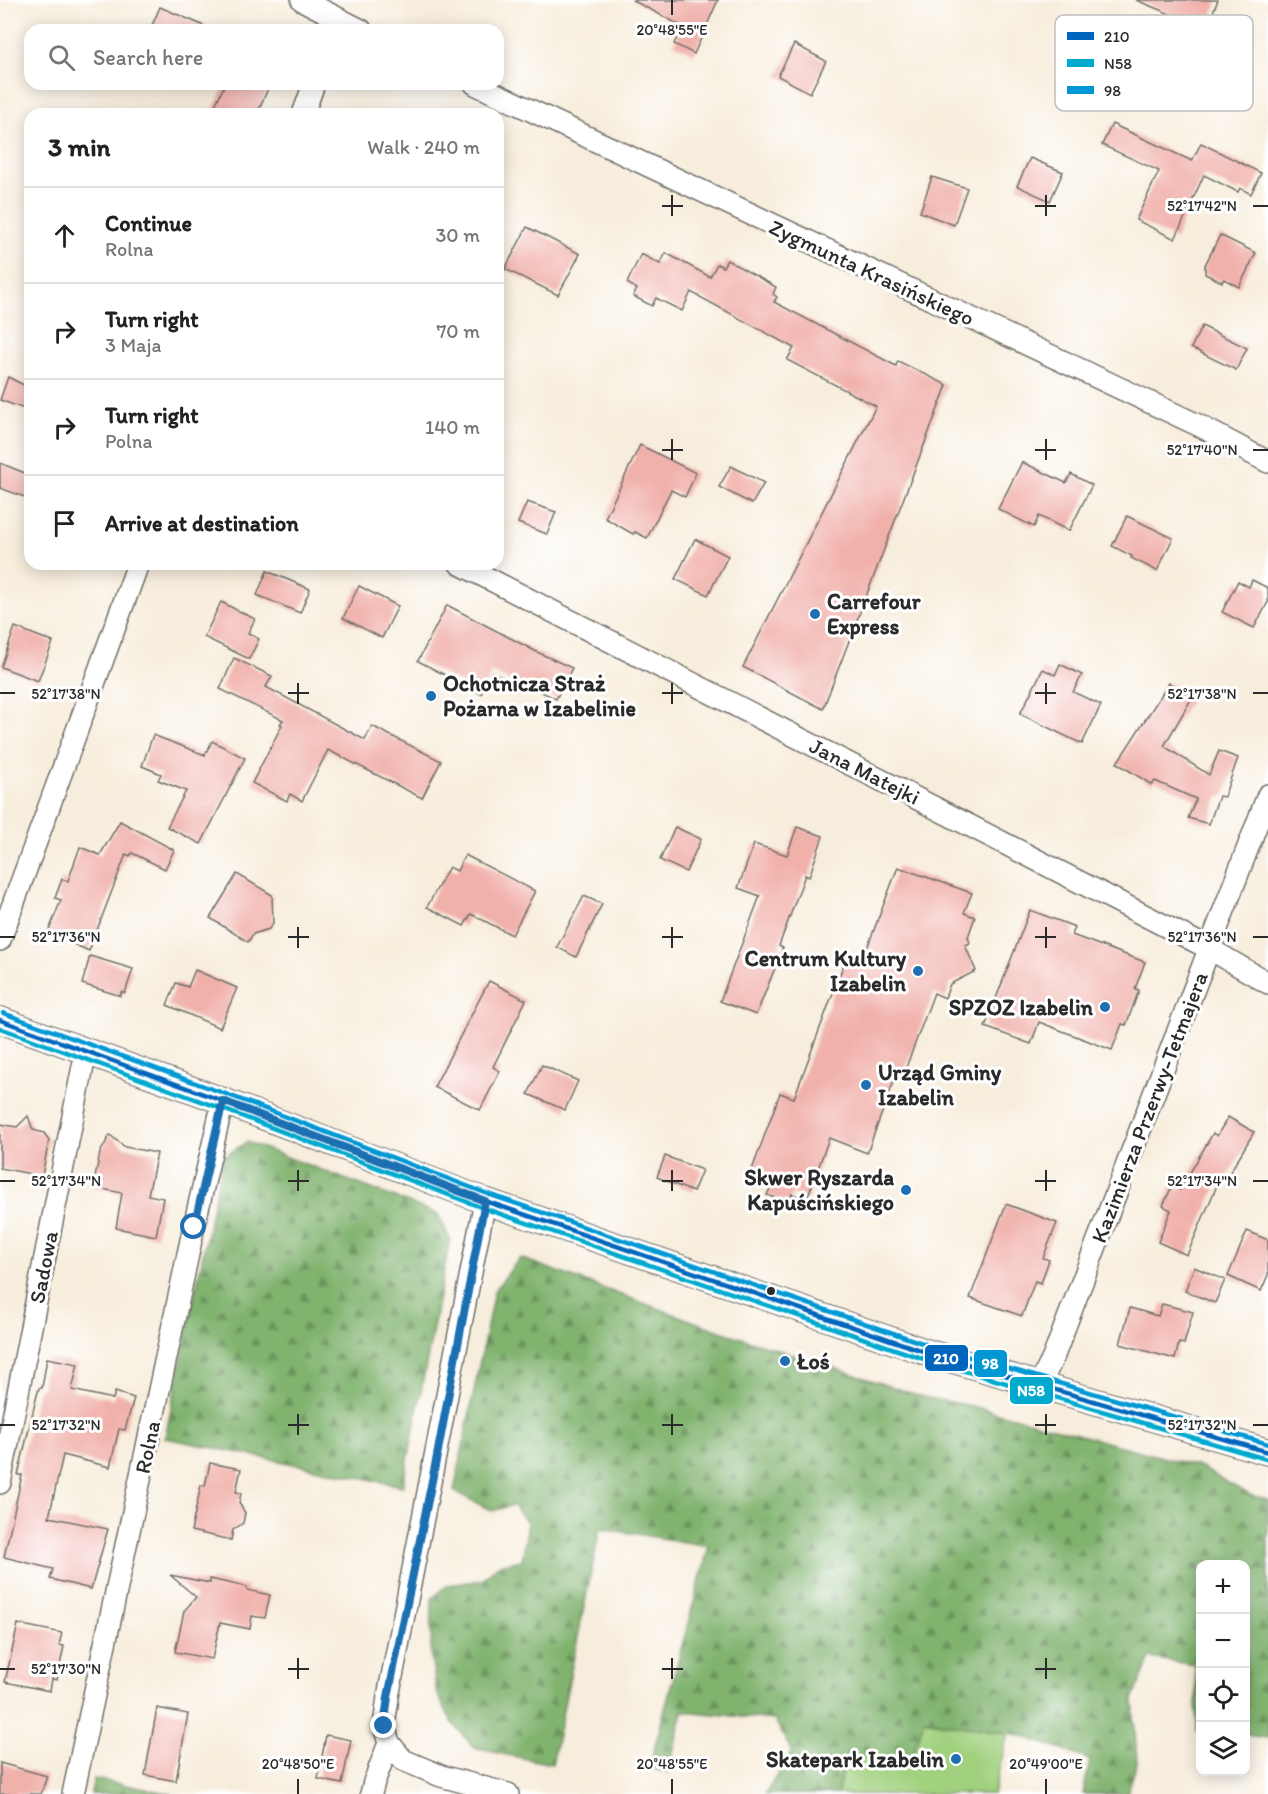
<!DOCTYPE html>
<meta charset="utf-8">
<style>
:root{--surface:#fff;--page:#f6f6f6;--text:#222;--muted:#767676;--line:#e0e0e0}
body{margin:0;font-family:Itim,sans-serif;background:var(--page);color:var(--text)}
.controls{position:absolute;right:18px;bottom:18px;display:grid;overflow:hidden;border-radius:12px;box-shadow:0 3px 15px #0003}
.controls button{width:54px;height:54px;display:grid;place-items:center;padding:0;border:0;border-bottom:2px solid var(--line);background:var(--surface);color:var(--text);font:30px sans-serif}
.stop{position:absolute;width:18px;height:18px;margin:-14px;border:4px solid #1f6fb2;border-radius:50%;background:#fff}
.stop.end{background:#1f6fb2;border-color:#fff;box-shadow:0 2px 6px #0008}
.list{margin:0;padding:0;list-style:none}
h2{display:flex;justify-content:space-between;align-items:center;height:78px;margin:0;padding:0 24px;font-size:26px}
h2 small{font-size:20px;font-weight:400;color:var(--muted)}
.list li{display:grid;grid-template-columns:39px 1fr auto;gap:18px;align-items:center;box-sizing:border-box;height:96px;padding:0 24px;border-top:2px solid var(--line)}
.list b{display:block;font-size:22px;white-space:nowrap}
.list p{margin:0;font-size:20px;white-space:nowrap;color:var(--muted)}
.list em{font-size:20px;font-style:normal;color:var(--muted)}
.icon{flex:none;width:33px;height:33px;fill:none;stroke:currentColor;stroke-width:2;stroke-linecap:round;stroke-linejoin:round}
.map{position:relative;flex:none;width:1268px;height:1794px;overflow:hidden}
.search{position:absolute;background:var(--surface);box-shadow:0 3px 15px #0003;left:24px;top:24px;width:480px;height:66px;display:flex;align-items:center;gap:15px;box-sizing:border-box;padding:0 21px;border-radius:18px;color:var(--muted);font-size:22px}
.panel{position:absolute;background:var(--surface);box-shadow:0 3px 15px #0003;left:24px;top:108px;width:480px;height:462px;border-radius:18px}
.map>svg:first-child{display:block}
.green{fill:#a1d17f;stroke:#667e55;stroke-width:1.5}
.forest{fill:url(#forest-firs);stroke:#566f4c;stroke-width:1.5}
.building{fill:#f1b1ab}
.lines{fill:none;stroke-linecap:round;stroke-linejoin:round}
.minor-casing{stroke:#726f69;stroke-width:24}
.tertiary-casing{stroke:#726f69;stroke-width:28}
.minor{stroke:#fff;stroke-width:21}
.tertiary{stroke:#fff;stroke-width:26}
.bus-1-casing{stroke:#fff;stroke-width:9}
.bus-2-casing{stroke:#fff;stroke-width:9}
.bus-3-casing{stroke:#fff;stroke-width:9}
.bus-1{stroke:#0065bd;stroke-width:4.5}
.bus-2{stroke:#00a9ce;stroke-width:4.5}
.bus-3{stroke:#0098d4;stroke-width:4.5}
.route{stroke:#1f6fb2;stroke-width:8}
.ticks{fill:none;stroke:#2b2b2b;stroke-width:2}
.poi-dot{fill:#1f6fb2;stroke:#fff;stroke-width:2}
.bus-dot{fill:#2b2b2b;stroke:#fff;stroke-width:2}
.labels{text-anchor:middle;stroke-width:6;stroke-linejoin:round;paint-order:stroke}
.street-label{font-size:22px;fill:#2b2b2b;stroke:#fff}
.poi-label{font-size:22px;font-weight:bold;fill:#2b2b2b;stroke:#fff;text-anchor:start}
.key{fill:#fff;stroke:#bfbfbf;stroke-width:1.5}
.key-label{font-size:16px;fill:#2b2b2b}
.ticks-label{font-size:15px;text-anchor:middle;fill:#2b2b2b;stroke:#fff;stroke-width:6;stroke-linejoin:round;paint-order:stroke}
.line-badge{stroke:#fff;stroke-width:2}
.badge-label{font-size:16px;text-anchor:middle;font-weight:bold;fill:#fff}
</style>
<div class="map">
<svg width="1268" height="1794" viewBox="0 0 1268 1794">
<defs>
<pattern id="forest-firs" width="22" height="20" patternUnits="userSpaceOnUse" patternTransform="scale(1.5)"><rect width="22" height="20" fill="#80b36e"/><path d="M5 1l3.5 6h-7zM16 11l3.5 6h-7z" fill="#69925b"/></pattern>
</defs>
<rect width="100%" height="100%" fill="#fff"/>
<filter id="ink" filterUnits="userSpaceOnUse"><feTurbulence type="fractalNoise" baseFrequency=".0167" numOctaves="2"/><feDisplacementMap in="SourceGraphic" scale="12" xChannelSelector="R" yChannelSelector="G"/><feConvolveMatrix kernelMatrix="1 2 1 2 8 2 1 2 1" color-interpolation-filters="sRGB"/></filter>
<filter id="wash" filterUnits="userSpaceOnUse"><feTurbulence type="fractalNoise" baseFrequency=".008" numOctaves="4" result="noise"/><feDisplacementMap in="SourceGraphic" scale="24" xChannelSelector="R" yChannelSelector="G"/><feGaussianBlur stdDeviation="1.35" result="paint"/><feColorMatrix in="noise" values="0 0 0 0 0 0 0 0 0 0 0 0 0 0 0 0 0 1.4 0 .05"/><feComposite in="paint" operator="in"/></filter>
<g filter="url(#wash)">
<rect width="100%" height="100%" fill="#f7eddc"/>
<!-- green -->
<polygon class="green" points="923,1720 1008,1733 993,1794 837,1794 848,1752 908,1766"/>
<!-- forest -->
<g class="forest">
<polygon points="247,1142 438,1214 450,1239 403,1486 165,1438 223,1157"/>
<polygon points="520,1258 720,1331 923,1397 972,1406 1199,1467 1252,1496 1268,1500 1268,1738 1246,1735 1246,1564 1200,1564 1200,1731 1197,1731 1195,1665 1150,1658 1133,1699 1137,1763 1127,1794 1083,1794 1090,1760 1020,1735 924,1720 908,1767 848,1752 837,1794 765,1794 792,1752 775,1720 683,1711 668,1773 649,1768 709,1546 600,1528 552,1764 474,1748 452,1722 437,1693 431,1656 432,1598 448,1585 482,1580 498,1565 522,1560 528,1523 513,1505 492,1511 454,1491 494,1291"/>
<polygon points="94,1779 172,1794 91,1794"/>
</g>
<g id="blocks">
<!-- building -->
<g class="building">
<polygon points="632,0 718,0 694,54 674,44 682,26"/>
<polygon points="1136,0 1218,0 1206,29"/>
<polygon points="160,7 214,30 150,30"/>
<polygon points="794,44 826,61 810,93 778,76"/>
<polygon points="225,84 270,84 257,114 211,114"/>
<polygon points="1112,124 1192,161 1201,143 1261,173 1251,194 1240,188 1238,192 1204,175 1175,239 1136,220 1159,171 1102,145"/>
<polygon points="1030,158 1063,172 1050,201 1017,186"/>
<polygon points="932,177 967,188 954,225 920,212"/>
<polygon points="527,227 580,254 558,295 505,269"/>
<polygon points="1220,235 1256,253 1239,287 1224,279 1222,282 1205,274 1205,265"/>
<polygon points="666,253 710,277 717,264 723,267 727,260 776,287 773,294 777,297 774,302 896,366 898,361 947,385 823,709 743,667 876,406 787,360 794,348 691,292 682,311 656,298 652,306 633,296 637,289 627,283 641,254 660,264"/>
<polygon points="1202,326 1247,348 1236,370 1191,348"/>
<polygon points="8,377 30,388 30,411 0,400"/>
<polygon points="640,445 696,473 685,497 671,490 647,538 635,532 633,534 605,518"/>
<polygon points="1022,462 1066,483 1071,474 1092,485 1069,531 1039,516 1034,527 998,509"/>
<polygon points="0,463 30,475 30,499 0,488"/>
<polygon points="731,466 764,483 752,504 719,487"/>
<polygon points="527,502 556,512 547,534 518,523"/>
<polygon points="1127,516 1173,538 1157,571 1131,558 1132,556 1112,546"/>
<polygon points="695,539 728,556 708,595 675,579"/>
<polygon points="267,571 310,589 300,613 257,595"/>
<polygon points="1252,580 1268,588 1268,602 1254,628 1222,612 1238,581 1249,587"/>
<polygon points="359,586 398,606 382,638 343,618"/>
<polygon points="221,602 255,619 248,633 259,639 249,659 204,637"/>
<polygon points="447,605 537,652 572,668 556,699 522,682 520,686 492,672 481,694 418,661"/>
<polygon points="15,627 53,642 38,681 1,667"/>
<polygon points="234,658 272,676 266,687 365,740 372,726 441,761 422,798 328,750 302,801 290,794 287,801 252,783 282,725 280,724 283,720 220,689"/>
<polygon points="1060,664 1082,675 1073,692 1101,705 1082,744 1020,714 1043,669 1055,675"/>
<polygon points="1169,683 1193,696 1164,746 1209,775 1219,751 1238,758 1224,797 1219,796 1209,824 1188,818 1196,799 1155,781 1152,785 1117,763"/>
<polygon points="153,735 205,755 212,741 245,758 201,844 167,827 186,791 158,780 161,774 142,766"/>
<polygon points="120,821 174,850 165,869 132,853 130,856 126,854 89,951 48,933 61,900 55,898 62,879 68,881 80,847 100,855"/>
<polygon points="675,827 701,839 686,872 660,860"/>
<polygon points="797,827 823,836 809,877 805,875 779,946 783,948 756,1015 720,1001 760,896 738,888 754,844 787,855"/>
<polygon points="465,855 535,891 512,935 471,914 464,926 427,907 449,867 457,871"/>
<polygon points="898,867 972,893 964,913 975,917 968,937 970,943 965,945 976,971 950,984 945,998 934,993 901,1081 895,1078 867,1153 829,1138 807,1199 792,1194 789,1203 767,1195 771,1186 749,1178 780,1093 794,1098 846,958 861,964"/>
<polygon points="237,874 272,895 273,923 269,929 253,934 248,942 210,918"/>
<polygon points="584,896 602,904 576,957 557,947"/>
<polygon points="1030,910 1075,927 1072,935 1145,962 1135,989 1139,990 1126,1025 1122,1024 1112,1050 1039,1022 1031,1044 985,1027"/>
<polygon points="90,956 133,969 125,993 121,992 121,996 82,984"/>
<polygon points="195,970 237,988 220,1028 167,1005 176,983 188,987"/>
<polygon points="489,981 526,1000 493,1067 500,1071 480,1110 434,1087"/>
<polygon points="542,1065 578,1081 565,1110 528,1094"/>
<polygon points="28,1116 33,1130 44,1133 49,1140 42,1176 0,1168 0,1124 17,1127"/>
<polygon points="1228,1117 1254,1132 1226,1179 1221,1176 1187,1255 1158,1242 1171,1210 1163,1206 1172,1186 1180,1190 1213,1133 1217,1136"/>
<polygon points="110,1135 125,1147 157,1153 148,1195 163,1198 156,1236 116,1228 122,1193 93,1187 100,1153"/>
<polygon points="665,1156 702,1170 693,1192 657,1177"/>
<polygon points="1006,1204 1057,1223 1043,1258 1049,1260 1041,1283 1035,1281 1022,1316 970,1298"/>
<polygon points="1247,1231 1268,1240 1268,1275 1261,1291 1228,1276"/>
<polygon points="1194,1267 1225,1280 1215,1303 1185,1291"/>
<polygon points="1162,1304 1193,1312 1184,1344 1179,1343 1175,1359 1120,1344 1130,1308 1158,1316"/>
<polygon points="47,1358 78,1364 72,1390 113,1399 115,1392 134,1398 125,1430 119,1429 110,1467 63,1455 49,1517 108,1529 91,1589 50,1579 53,1569 4,1557 22,1475 18,1475 35,1403 39,1388 42,1388"/>
<polygon points="210,1463 241,1469 236,1492 241,1493 239,1503 245,1513 243,1523 233,1530 231,1540 191,1531 201,1485 205,1486"/>
<polygon points="170,1575 210,1583 210,1579 247,1587 247,1590 270,1595 265,1618 252,1616 250,1629 220,1623 212,1659 175,1652 184,1611 196,1597"/>
<polygon points="18,1624 62,1633 59,1645 64,1646 57,1680 52,1679 50,1691 5,1682"/>
<polygon points="157,1708 188,1714 176,1781 145,1775"/>
<polygon points="326,1735 351,1740 342,1784 318,1779"/>
<polygon points="0,1763 47,1776 41,1794 0,1794"/>
</g>
</g>
</g>
<g filter="url(#ink)">
<use href="#blocks" fill-opacity="0" stroke="#726f69" stroke-width="1.5"/>
<g class="lines">
<!-- minor casing -->
<g class="minor-casing">
<g id="minor">
<polyline points="302,0 361,30"/>
<polyline points="475,84 1200,426 1268,462"/>
<polyline points="303,114 314,84"/>
<polyline points="460,564 1210,949 1268,983"/>
<polyline points="0,940 138,564"/>
<polyline points="1040,1384 1053,1358 1268,795"/>
<polyline points="0,1483 86,1051"/>
<polyline points="389,1743 403,1760 441,1776 508,1794"/>
<polyline points="73,1794 194,1226 223,1101"/>
<polyline points="371,1794 374,1782 389,1743 384,1726 388,1697 485,1201"/>
</g>
</g>
<!-- tertiary casing -->
<g class="tertiary-casing">
<polyline id="tertiary" points="0,1020 223,1101 485,1201 736,1287 926,1352 1268,1452"/>
</g>
<!-- minor -->
<use href="#minor" class="minor"/>
<!-- tertiary -->
<use href="#tertiary" class="tertiary"/>
<!-- bus-1 casing -->
<g class="bus-1-casing">
<polyline id="bus-1" points="0,1020 223,1101 485,1201 926,1352 1268,1452"/>
</g>
<!-- bus-2 casing -->
<g class="bus-2-casing">
<polyline id="bus-2" points="0,1028 220,1108 483,1208 924,1359 1266,1459"/>
</g>
<!-- bus-3 casing -->
<g class="bus-3-casing">
<polyline id="bus-3" points="3,1013 226,1094 488,1194 928,1345 1268,1444"/>
</g>
<!-- bus-1 -->
<use href="#bus-1" class="bus-1"/>
<!-- bus-2 -->
<use href="#bus-2" class="bus-2"/>
<!-- bus-3 -->
<use href="#bus-3" class="bus-3"/>
</g>
</g>
<g class="lines" filter="url(#ink)">
<!-- route -->
<polyline class="route" points="194,1227 223,1101 485,1201 437,1456 388,1697 384,1726"/>
</g>
<!-- ticks -->
<path class="ticks" d="M672 0V15M672 195V216M1046 195V216M662 206H683M1035 206H1056M1253 206H1268M672 439V460M1046 439V460M662 450H683M1035 450H1056M1253 450H1268M298 683V704M672 683V704M1046 683V704M0 693H15M288 693H309M662 693H683M1035 693H1056M1253 693H1268M298 927V948M672 927V948M1046 927V948M0 937H15M288 937H309M662 937H683M1035 937H1056M1253 937H1268M298 1170V1191M672 1170V1191M1046 1170V1191M0 1181H15M288 1181H309M662 1181H683M1035 1181H1056M1253 1181H1268M298 1414V1435M672 1414V1435M1046 1414V1435M0 1425H15M288 1425H309M662 1425H683M1035 1425H1056M1253 1425H1268M298 1658V1679M672 1658V1679M1046 1658V1679M0 1669H15M288 1669H309M662 1669H683M1035 1669H1056M298 1779V1794M672 1779V1794M1046 1779V1794"/>
<!-- markers -->
<g class="poi-dot">
<circle cx="815" cy="614" r="6"/>
<circle cx="431" cy="696" r="6"/>
<circle cx="918" cy="971" r="6"/>
<circle cx="1105" cy="1007" r="6"/>
<circle cx="866" cy="1085" r="6"/>
<circle cx="906" cy="1190" r="6"/>
<circle cx="785" cy="1361" r="6"/>
<circle cx="956" cy="1759" r="6"/>
</g>
<circle class="bus-dot" cx="771" cy="1291" r="5"/>
<g class="labels">
<!-- street labels -->
<g class="street-label">
<text transform="translate(872 272) rotate(25)" y="8">Zygmunta Krasińskiego</text>
<text transform="translate(865 771) rotate(27)" y="8">Jana Matejki</text>
<text transform="translate(1149 1107) rotate(-69)" y="8">Kazimierza Przerwy-Tetmajera</text>
<text transform="translate(43 1267) rotate(-79)" y="8">Sadowa</text>
<text transform="translate(147 1447) rotate(-78)" y="8">Rolna</text>
</g>
<!-- poi labels -->
<g class="poi-label">
<text x="827" y="609">Carrefour<tspan x="827" dy="25">Express</tspan></text>
<text x="443" y="691">Ochotnicza Straż<tspan x="443" dy="25">Pożarna w Izabelinie</tspan></text>
<text x="906" y="966" text-anchor="end">Centrum Kultury<tspan x="906" dy="25">Izabelin</tspan></text>
<text x="1093" y="1015" text-anchor="end">SPZOZ Izabelin</text>
<text x="878" y="1080">Urząd Gminy<tspan x="878" dy="25">Izabelin</tspan></text>
<text x="894" y="1185" text-anchor="end">Skwer Ryszarda<tspan x="894" dy="25">Kapuścińskiego</tspan></text>
<text x="797" y="1369">Łoś</text>
<text x="944" y="1767" text-anchor="end">Skatepark Izabelin</text>
</g>
</g>
<!-- legend -->
<rect x="1055" y="15" width="198" height="96" rx="9" class="key"/>
<rect x="1067" y="32" width="27" height="8" fill="#0065bd"/>
<rect x="1067" y="59" width="27" height="8" fill="#00a9ce"/>
<rect x="1067" y="86" width="27" height="8" fill="#0098d4"/>
<g class="key-label">
<text x="1104" y="42">210</text>
<text x="1104" y="69">N58</text>
<text x="1104" y="96">98</text>
</g>
<g class="ticks-label">
<text x="672" y="35">20°48'55"E</text>
<text x="1202" y="211">52°17'42"N</text>
<text x="1202" y="455">52°17'40"N</text>
<text x="66" y="699">52°17'38"N</text>
<text x="1202" y="699">52°17'38"N</text>
<text x="66" y="942">52°17'36"N</text>
<text x="1202" y="942">52°17'36"N</text>
<text x="66" y="1186">52°17'34"N</text>
<text x="1202" y="1186">52°17'34"N</text>
<text x="66" y="1430">52°17'32"N</text>
<text x="1202" y="1430">52°17'32"N</text>
<text x="66" y="1674">52°17'30"N</text>
<text x="298" y="1769">20°48'50"E</text>
<text x="672" y="1769">20°48'55"E</text>
<text x="1046" y="1769">20°49'00"E</text>
</g>
<g class="line-badge">
<rect x="924" y="1344" width="45" height="28" rx="6" fill="#0065bd"/>
<rect x="973" y="1349" width="35" height="29" rx="6" fill="#0098d4"/>
<rect x="1009" y="1376" width="45" height="29" rx="6" fill="#00a9ce"/>
</g>
<g class="badge-label">
<text x="946" y="1364">210</text>
<text x="990" y="1369">98</text>
<text x="1031" y="1396">N58</text>
</g>
</svg>
<div class="controls">
<button>+</button>
<button>−</button>
<button><svg class="icon" aria-label="locate" viewBox="0 0 24 24"><circle cx="12" cy="12" r="6"/><path d="M12 2v4M12 18v4M2 12h4M18 12h4"/></svg></button>
<button><svg class="icon" aria-label="layers" viewBox="0 0 24 24"><path d="M12 4l9 5-9 5-9-5zM3 14l9 5 9-5"/></svg></button>
</div>
<div class="stop" style="left:194px;top:1227px"></div>
<div class="stop end" style="left:384px;top:1726px"></div>
<div class="search"><svg class="icon" aria-label="search" viewBox="0 0 24 24"><circle cx="10" cy="10" r="6"/><path d="M15 15l6 6"/></svg>Search here</div>
<section class="panel">
<h2>3 min<small>Walk · 240 m</small></h2>
<ul class="list">
<li><svg class="icon" aria-label="ahead" viewBox="0 0 24 24"><path d="M12 20V5M6 11l6-6 6 6"/></svg><div><b>Continue</b><p>Rolna</p></div><em>30 m</em></li>
<li><svg class="icon" aria-label="right" viewBox="0 0 24 24"><path d="M7 20v-9h11M14 6l5 5-5 5"/></svg><div><b>Turn right</b><p>3 Maja</p></div><em>70 m</em></li>
<li><svg class="icon" aria-label="right" viewBox="0 0 24 24"><path d="M7 20v-9h11M14 6l5 5-5 5"/></svg><div><b>Turn right</b><p>Polna</p></div><em>140 m</em></li>
<li><svg class="icon" aria-label="arrive" viewBox="0 0 24 24"><path d="M6 21V4h12l-3 4 3 4H6"/></svg><div><b>Arrive at destination</b></div></li>
</ul>
</section>
</div>
